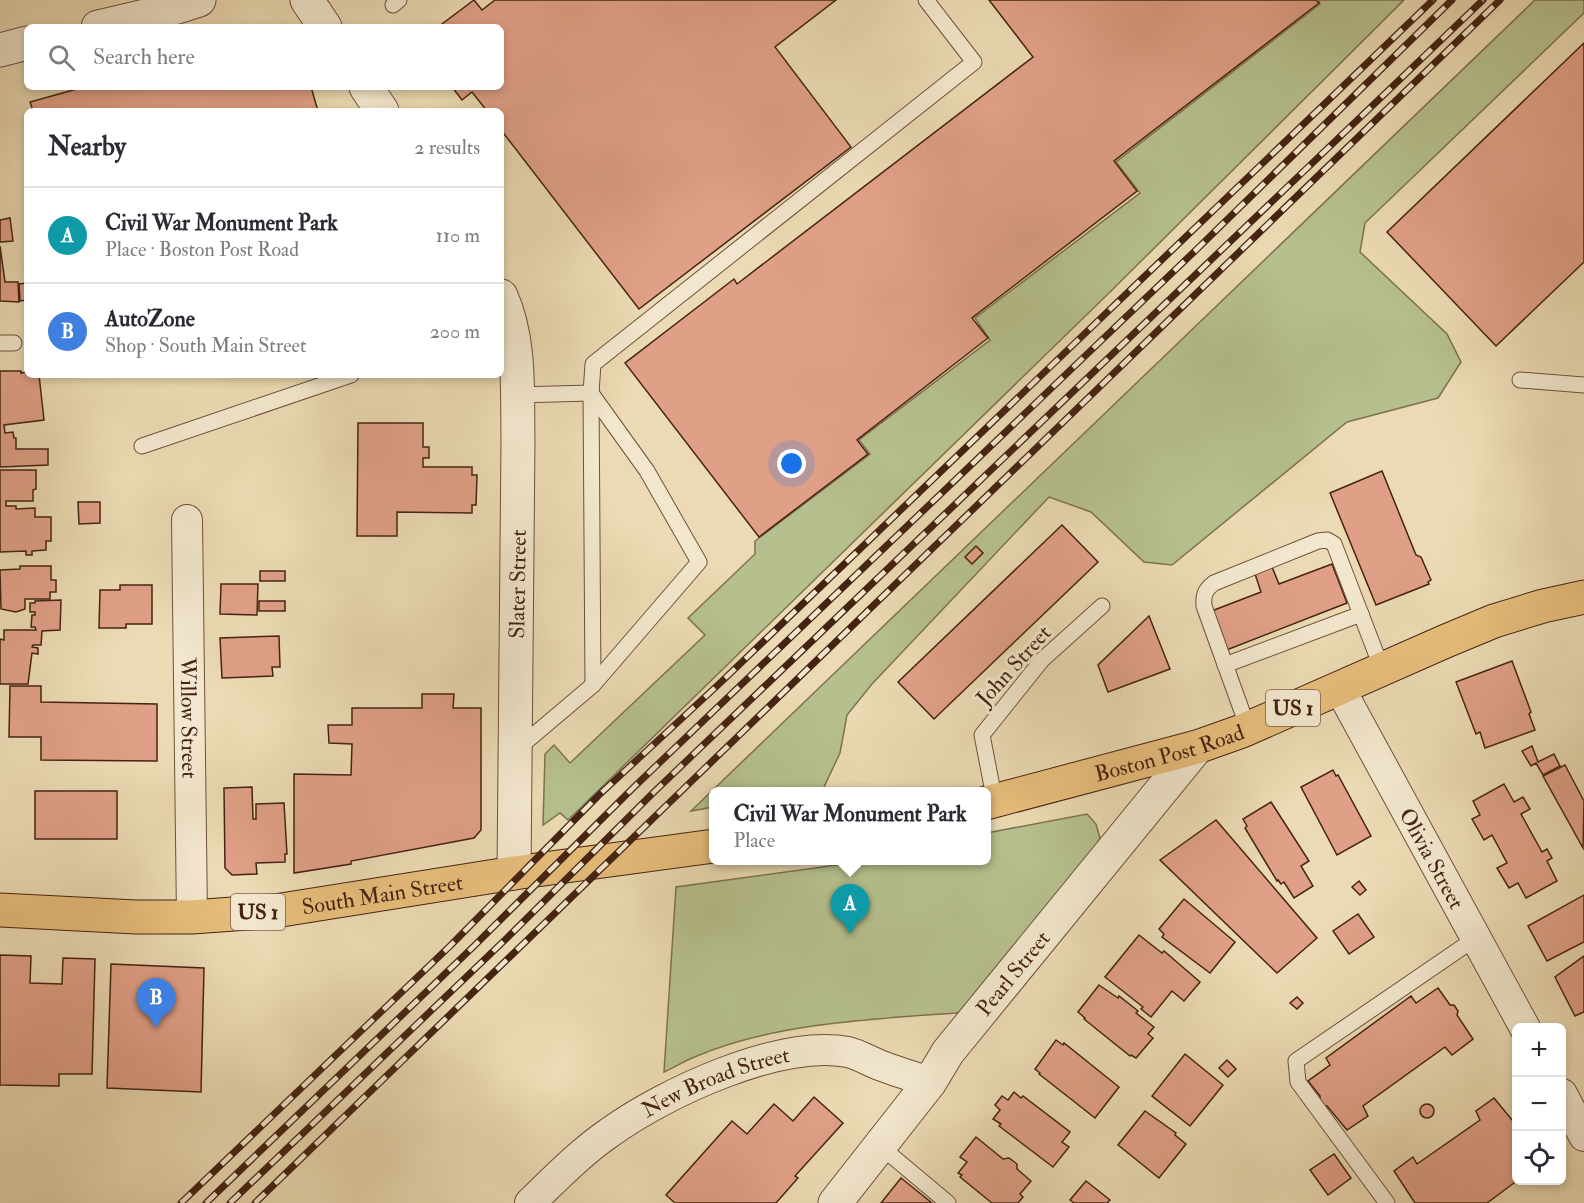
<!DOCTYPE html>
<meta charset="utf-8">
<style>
:root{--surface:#fff;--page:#f2f2f3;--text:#2b2b33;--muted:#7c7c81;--line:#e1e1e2;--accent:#0b8043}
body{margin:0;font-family:"IM FELL Double Pica",serif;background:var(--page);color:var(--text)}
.controls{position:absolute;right:18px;bottom:18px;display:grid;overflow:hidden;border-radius:9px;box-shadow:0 3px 9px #0003}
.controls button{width:54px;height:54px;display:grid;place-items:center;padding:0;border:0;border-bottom:2px solid var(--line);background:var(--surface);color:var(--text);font:30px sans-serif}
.you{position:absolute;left:792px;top:464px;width:21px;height:21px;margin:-15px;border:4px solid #fff;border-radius:50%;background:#1a73e8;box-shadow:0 0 0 9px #1a73e833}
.badge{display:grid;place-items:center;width:39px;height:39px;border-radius:50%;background:var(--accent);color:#fff;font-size:20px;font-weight:700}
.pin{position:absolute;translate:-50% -50px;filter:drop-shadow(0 2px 3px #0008)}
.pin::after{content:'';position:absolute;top:32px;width:21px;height:18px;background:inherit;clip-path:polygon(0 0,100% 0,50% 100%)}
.popup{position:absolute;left:709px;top:787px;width:282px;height:78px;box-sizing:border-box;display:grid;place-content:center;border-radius:9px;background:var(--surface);filter:drop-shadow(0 2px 4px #0005);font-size:20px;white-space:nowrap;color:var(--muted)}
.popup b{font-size:22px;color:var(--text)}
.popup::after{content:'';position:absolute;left:50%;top:100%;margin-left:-12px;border:12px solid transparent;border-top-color:var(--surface)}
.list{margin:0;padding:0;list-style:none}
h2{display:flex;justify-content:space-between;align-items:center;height:78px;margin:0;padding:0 24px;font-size:26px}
h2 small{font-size:20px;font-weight:400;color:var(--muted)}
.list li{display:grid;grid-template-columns:39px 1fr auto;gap:18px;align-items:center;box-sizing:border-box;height:96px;padding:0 24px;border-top:2px solid var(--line)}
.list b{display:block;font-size:22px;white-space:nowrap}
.list p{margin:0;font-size:20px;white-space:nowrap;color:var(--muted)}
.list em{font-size:20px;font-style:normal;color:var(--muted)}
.icon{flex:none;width:33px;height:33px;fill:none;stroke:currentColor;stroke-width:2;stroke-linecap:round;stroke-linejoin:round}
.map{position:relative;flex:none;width:1584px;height:1203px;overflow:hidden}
.search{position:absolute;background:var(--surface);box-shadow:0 3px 9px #0003;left:24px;top:24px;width:480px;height:66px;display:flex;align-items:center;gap:15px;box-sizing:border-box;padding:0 21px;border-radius:9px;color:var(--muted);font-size:22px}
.panel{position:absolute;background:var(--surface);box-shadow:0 3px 9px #0003;left:24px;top:108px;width:480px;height:270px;border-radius:9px}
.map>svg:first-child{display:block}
.green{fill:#b6c08e;stroke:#7e7250;stroke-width:1.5}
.building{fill:#e0a087;stroke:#452312;stroke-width:1.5}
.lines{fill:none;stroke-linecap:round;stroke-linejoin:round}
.service-casing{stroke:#6e513a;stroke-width:17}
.minor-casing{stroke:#6e513a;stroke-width:32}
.tertiary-casing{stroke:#6e513a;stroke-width:35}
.primary-casing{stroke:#452312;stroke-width:35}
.service{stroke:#f2e7ce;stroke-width:15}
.minor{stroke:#f2e7ce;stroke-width:30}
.tertiary{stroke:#f2e7ce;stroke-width:33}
.primary{stroke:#e6bd7a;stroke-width:33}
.rail-casing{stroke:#452312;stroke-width:7}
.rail{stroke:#f2e7ce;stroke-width:4.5;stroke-dasharray:14;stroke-linecap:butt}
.labels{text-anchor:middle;stroke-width:6;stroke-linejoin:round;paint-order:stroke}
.shield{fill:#f2e7ce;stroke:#795e4a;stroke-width:1.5}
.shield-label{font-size:21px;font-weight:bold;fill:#452312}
.street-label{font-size:22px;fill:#452312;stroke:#f2e7ce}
</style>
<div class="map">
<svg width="1584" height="1203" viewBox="0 0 1584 1203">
<rect width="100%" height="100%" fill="#ebdab3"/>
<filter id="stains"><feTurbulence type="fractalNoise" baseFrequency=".00333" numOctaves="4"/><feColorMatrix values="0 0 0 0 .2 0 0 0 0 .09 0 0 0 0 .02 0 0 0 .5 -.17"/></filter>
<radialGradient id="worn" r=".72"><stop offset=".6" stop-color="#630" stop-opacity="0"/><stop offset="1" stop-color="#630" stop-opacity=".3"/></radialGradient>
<!-- green -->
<g class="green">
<polygon points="1319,0 1404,0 1110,292 568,820 560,813 543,825 545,754 554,745 570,763 705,635 688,618 755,554 755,541 870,454 859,440 990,340 975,318 1140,193 1116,162 1320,4"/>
<polygon points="1535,0 1584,0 1584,13 1365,223 1360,252 1447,334 1461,362 1438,398 1347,422 1172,565 1144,562 1091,512 1049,497 872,684 847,715 840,753 823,789 808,792 714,792 713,807 691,811"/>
<path d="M1087 814 1096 824 1100 838 1094 849 969 1005 957 1013C873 1019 775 1023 697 1056 686 1060 675 1067 664 1072L676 887 866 861 986 860 987 833Z"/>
</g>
<!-- building -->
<g class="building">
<polygon points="474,0 482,10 495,0 836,0 775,47 851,147 639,309 501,130 501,111 487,111 472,92 462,100 452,87 501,87 501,27 438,27"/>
<polygon points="989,0 1316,0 1319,3 1114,161 1137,191 972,318 988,338 857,440 868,454 759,537 625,363 734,279 737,284 1033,57"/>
<polygon points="1584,43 1584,262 1496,346 1387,232"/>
<polygon points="84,87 311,87 318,111 33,111 30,102"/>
<polygon points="10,218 13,241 0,242 0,220"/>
<polygon points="0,246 5,282 18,282 19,302 0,301"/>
<polygon points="27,283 27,300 20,301 19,284"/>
<polygon points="0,371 21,371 21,373 27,372 27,375 39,375 44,420 4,425 5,433 13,432 14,438 16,438 16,449 48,449 48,465 0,467"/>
<polygon points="358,423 423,423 423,447 429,447 429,458 423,458 423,467 472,467 472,475 477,475 476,505 472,505 472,513 397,512 397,536 357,536"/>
<polygon points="0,470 36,470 36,489 33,490 33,501 6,501 6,506 16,506 16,509 35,508 35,517 51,517 51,541 46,541 46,550 32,551 32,555 26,555 26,551 0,552"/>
<polygon points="1382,471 1416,555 1421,557 1431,580 1428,582 1429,584 1376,605 1330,493"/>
<polygon points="78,502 100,502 100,523 79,524"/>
<polygon points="1062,525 1098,562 934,719 898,682"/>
<polygon points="976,546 983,553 972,564 965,557"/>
<polygon points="1332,564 1347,603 1224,651 1209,612 1261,592 1255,574 1272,567 1279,584"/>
<polygon points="20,566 51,566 51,580 56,580 56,592 50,592 50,599 25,599 25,609 16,612 1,609 0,570 20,569"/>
<rect x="260" y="571" width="25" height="10"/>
<polygon points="221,584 258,584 257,615 220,614"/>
<polygon points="120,585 152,585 152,624 126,624 126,628 99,628 100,590 120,590"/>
<polygon points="61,600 60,630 42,631 41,645 33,645 32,647 38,648 38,654 32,653 28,684 0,684 0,639 4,640 4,630 36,630 35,627 31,627 32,615 35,615 35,612 30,612 30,603 35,603 35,601"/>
<rect x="259" y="601" width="26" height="10"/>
<polygon points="1149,616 1170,669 1108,692 1098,665"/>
<polygon points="279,636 280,667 272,667 273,676 222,678 220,638"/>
<polygon points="1512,661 1531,712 1529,714 1535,730 1485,748 1480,732 1476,734 1456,682"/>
<polygon points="10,686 41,686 41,702 157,704 157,761 41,760 41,737 9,737"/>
<polygon points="422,694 454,694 453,708 481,708 481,830 474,838 351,861 351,864 294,873 294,774 351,775 352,744 329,743 328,725 352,725 352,708 422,708"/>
<polygon points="1532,746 1538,762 1554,754 1560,766 1543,775 1536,763 1531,766 1522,751"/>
<polygon points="1565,765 1584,801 1583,848 1543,776"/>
<polygon points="1333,770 1336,776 1338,775 1371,836 1337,855 1301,787"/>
<polygon points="1504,784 1514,802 1523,797 1530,809 1521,814 1542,852 1547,849 1552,858 1547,861 1557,881 1526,898 1518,883 1509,888 1497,868 1507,863 1492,835 1484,840 1472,819 1480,815 1473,801"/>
<polygon points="252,787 253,819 256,819 256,804 284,803 287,854 285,854 285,862 256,863 257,874 232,875 225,868 224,788"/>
<rect x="35" y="791" width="82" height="48"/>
<polygon points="1271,802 1309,861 1301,866 1313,886 1294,898 1284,882 1281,884 1278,880 1277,881 1245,828 1247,826 1243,819"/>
<polygon points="1216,820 1317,938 1277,973 1160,860"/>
<polygon points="1359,881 1366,890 1360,895 1352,887"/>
<polygon points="1584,895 1584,942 1547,961 1528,926"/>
<polygon points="1184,899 1235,942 1210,973 1162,937 1164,934 1159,929"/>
<polygon points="1358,914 1374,937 1349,954 1333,931"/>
<polygon points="1139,935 1162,953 1164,951 1200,982 1184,1001 1172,991 1151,1017 1141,1009 1143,1007 1105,977"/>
<polygon points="0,955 31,956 30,983 62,984 63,958 95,959 92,1074 59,1074 59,1086 0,1085"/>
<polygon points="1584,956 1584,1012 1575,1016 1555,977"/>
<polygon points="111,964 204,968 201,1092 107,1088"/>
<polygon points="1099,985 1118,998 1119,996 1138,1011 1136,1013 1154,1027 1148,1034 1153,1038 1136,1058 1131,1055 1130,1056 1084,1019 1085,1018 1078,1012"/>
<polygon points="1438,988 1450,1005 1454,1005 1458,1011 1457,1015 1473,1039 1452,1055 1445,1047 1363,1106 1368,1116 1347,1130 1327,1106 1324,1106 1320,1101 1320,1096 1308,1081 1330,1065 1326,1058 1411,996 1416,1003"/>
<polygon points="1297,997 1303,1003 1297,1009 1290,1003"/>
<polygon points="1056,1040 1063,1045 1064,1043 1119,1087 1095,1118 1039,1074 1040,1073 1035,1069"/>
<polygon points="1185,1054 1223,1085 1190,1126 1152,1096"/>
<polygon points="1227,1060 1236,1069 1228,1077 1219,1068"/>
<polygon points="1014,1092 1021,1098 1023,1096 1070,1132 1062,1142 1069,1147 1053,1167 999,1126 1001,1124 993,1119 1000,1110 995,1105 1002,1096 1008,1100"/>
<polygon points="814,1097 843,1123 795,1176 798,1178 776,1203 675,1203 666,1195 732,1121 747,1134 774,1104 793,1121"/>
<polygon points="1494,1098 1512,1120 1516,1122 1518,1180 1487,1203 1415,1203 1394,1171 1413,1157 1417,1164 1480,1120 1476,1111"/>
<circle cx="1427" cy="1111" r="7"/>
<polygon points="1145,1111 1176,1133 1175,1135 1186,1144 1159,1178 1118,1145"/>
<polygon points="976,1137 1003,1159 1009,1158 1017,1164 1017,1169 1031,1181 1020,1194 1023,1197 1018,1203 992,1203 960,1177 962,1175 958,1173 967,1162 960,1157"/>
<polygon points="1334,1154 1351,1178 1328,1195 1310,1170"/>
<polygon points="901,1178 932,1203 881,1203"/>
<polygon points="1086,1181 1110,1200 1107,1203 1074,1203 1070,1200"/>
</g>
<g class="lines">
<!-- service casing -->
<g class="service-casing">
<g id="service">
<polyline points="393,5 399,0"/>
<polyline points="0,343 14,343"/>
<polyline points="1520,380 1584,385"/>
<polyline points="142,446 351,375"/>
<polyline points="1225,665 1361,614"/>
<polyline points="593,685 591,393 593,364 974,62 926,0"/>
<path d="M1248 728 1204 606C1203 595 1205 590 1214 583L1318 541 1327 540 1334 544 1382 669"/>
<polyline points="516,750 593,685 699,562 647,471 591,393 517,395"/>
<polyline points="995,802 982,735 1042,660 1102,606"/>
<polyline points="880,1146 948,1203"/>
<polyline points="1387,1203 1298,1082 1296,1061 1476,938"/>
</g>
</g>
<!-- minor casing -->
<g class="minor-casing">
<g id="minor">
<path id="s1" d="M187 520 192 917"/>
<path id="s2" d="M1339 687 1525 1028"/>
<polyline points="1562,1094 1584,1136"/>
<path id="s3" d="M530 1203C555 1179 580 1153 609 1133 664 1093 780 1039 848 1052 860 1055 871 1062 882 1066 898 1072 914 1077 930 1082"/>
</g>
</g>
<!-- tertiary casing -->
<g class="tertiary-casing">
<g id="tertiary">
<polyline points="307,0 325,27"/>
<polyline points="98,27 158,13 199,0"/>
<polyline points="0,50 27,43"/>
<polyline points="366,87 382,111"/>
<path d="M501 296C521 340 517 393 518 440L514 873"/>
<path id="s4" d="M835 1203 930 1082 948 1052 1197 747"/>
</g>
</g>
<!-- primary casing -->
<g class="primary-casing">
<g id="primary">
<path id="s5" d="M986 803 1197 747 1242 731 1446 641 1494 621 1543 606 1584 597"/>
<path id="s6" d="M0 910 136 917H192L275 911 514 873 714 846"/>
</g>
</g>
<!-- service -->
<use href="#service" class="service"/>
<!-- minor -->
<use href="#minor" class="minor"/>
<!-- tertiary -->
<use href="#tertiary" class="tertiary"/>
<!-- primary -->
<use href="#primary" class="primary"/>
<!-- rail casing -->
<g class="rail-casing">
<g id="rail">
<polyline points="181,1203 451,945 599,795 719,684 1433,0"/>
<polyline points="206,1203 474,946 633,788 1196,250 1452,0"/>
<polyline points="230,1203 507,938 654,792 1483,0"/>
<polyline points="255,1203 1500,0"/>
</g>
</g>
<!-- rail -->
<use href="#rail" class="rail"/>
</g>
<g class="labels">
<!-- shield labels -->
<g class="shield">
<rect x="1266" y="690" width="54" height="36" rx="4.5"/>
<rect x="231" y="894" width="54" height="36" rx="4.5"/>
</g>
<g class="shield-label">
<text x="1293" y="715">US 1</text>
<text x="258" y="919">US 1</text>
</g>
<!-- street labels -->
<g class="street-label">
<text transform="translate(517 584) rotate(-89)" y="8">Slater Street</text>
<text transform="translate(1013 665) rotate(-48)" y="8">John Street</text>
<text dy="8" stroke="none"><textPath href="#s1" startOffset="198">Willow Street</textPath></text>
<text dy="8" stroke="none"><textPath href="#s5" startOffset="190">Boston Post Road</textPath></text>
<text dy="8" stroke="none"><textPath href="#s2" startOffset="195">Olivia Street</textPath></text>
<text dy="8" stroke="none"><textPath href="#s6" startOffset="384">South Main Street</textPath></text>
<text dy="8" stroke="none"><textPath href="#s4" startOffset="291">Pearl Street</textPath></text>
<text dy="8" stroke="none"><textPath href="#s3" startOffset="225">New Broad Street</textPath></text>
</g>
</g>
<rect width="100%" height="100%" filter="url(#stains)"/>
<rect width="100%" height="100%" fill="url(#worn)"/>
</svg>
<div class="controls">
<button>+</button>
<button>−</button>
<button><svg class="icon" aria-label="locate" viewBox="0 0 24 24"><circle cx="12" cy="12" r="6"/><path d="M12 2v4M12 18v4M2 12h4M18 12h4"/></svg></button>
</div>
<div class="you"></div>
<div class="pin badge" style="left:850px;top:934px;background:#0f9aa8">A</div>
<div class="popup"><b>Civil War Monument Park</b>Place</div>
<div class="pin badge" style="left:156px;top:1028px;background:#3f7fe0">B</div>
<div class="search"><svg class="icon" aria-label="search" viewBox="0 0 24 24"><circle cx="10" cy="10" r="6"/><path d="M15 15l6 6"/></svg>Search here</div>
<section class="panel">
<h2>Nearby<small>2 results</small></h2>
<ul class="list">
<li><span class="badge" style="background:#0f9aa8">A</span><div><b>Civil War Monument Park</b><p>Place · Boston Post Road</p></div><em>110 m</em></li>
<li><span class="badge" style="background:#3f7fe0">B</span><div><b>AutoZone</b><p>Shop · South Main Street</p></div><em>200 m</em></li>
</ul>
</section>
</div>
